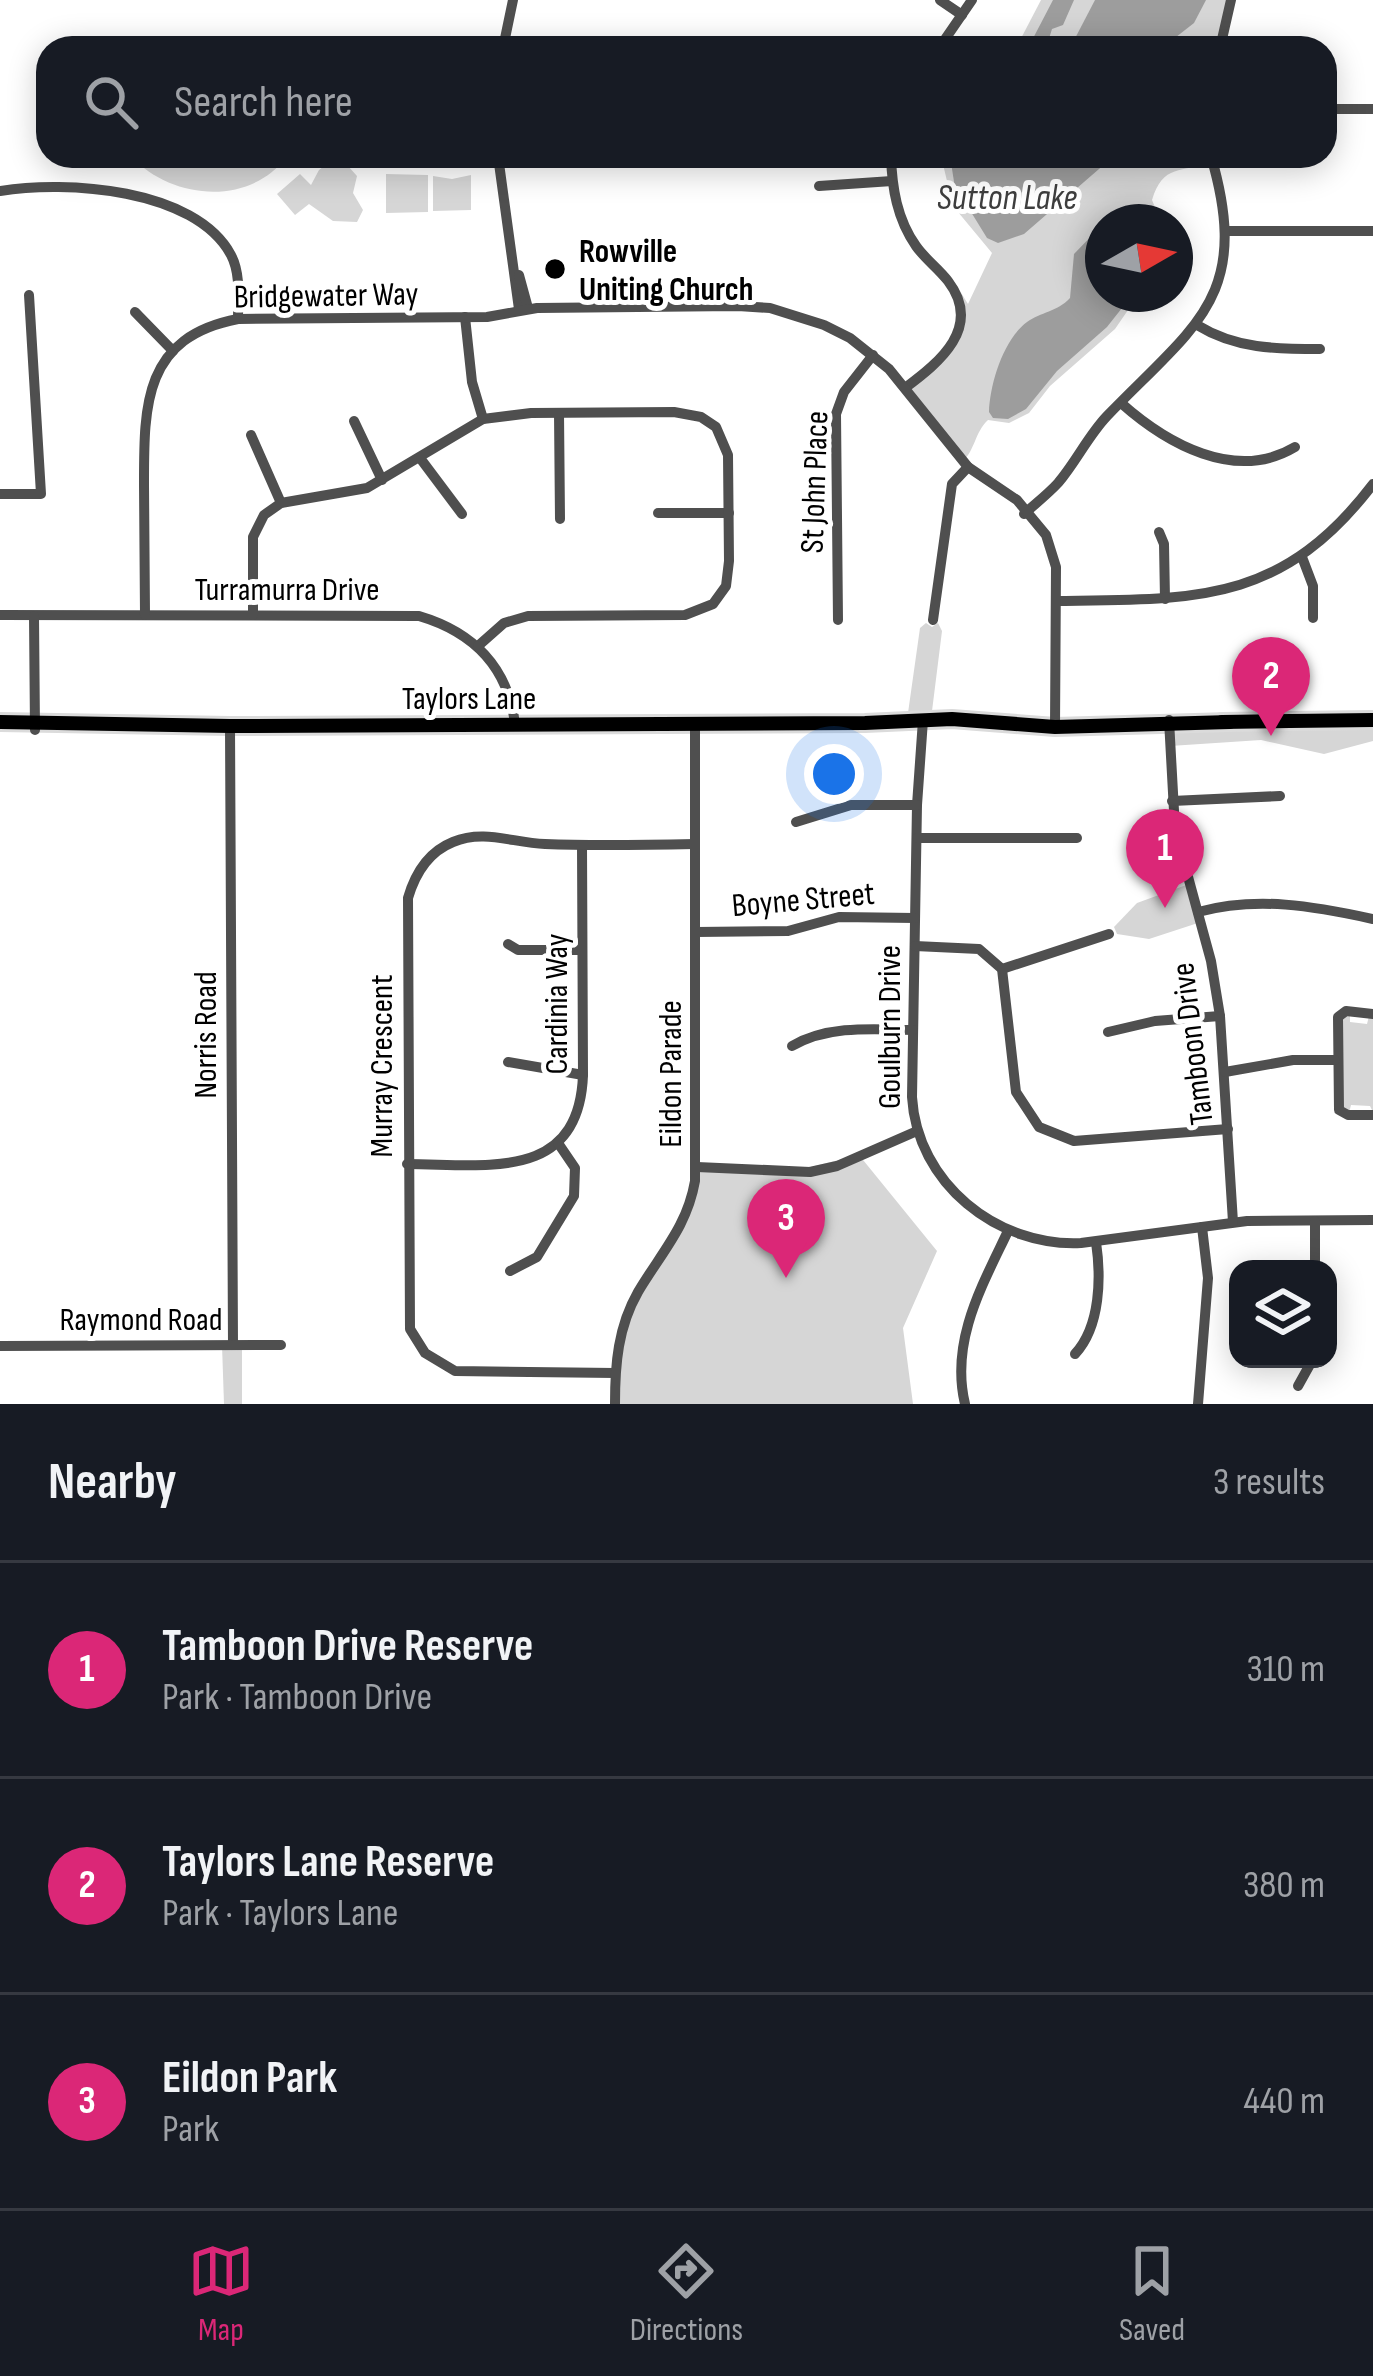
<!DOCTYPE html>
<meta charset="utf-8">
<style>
:root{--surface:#171b24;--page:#20242c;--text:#f1f3f6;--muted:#9ea1a6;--line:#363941;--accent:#db2777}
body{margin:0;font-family:"Sofia Sans Condensed",sans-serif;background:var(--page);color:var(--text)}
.controls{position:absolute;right:36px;bottom:36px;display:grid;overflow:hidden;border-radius:24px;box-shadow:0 6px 30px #0003}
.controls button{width:108px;height:108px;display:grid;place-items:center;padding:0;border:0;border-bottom:3px solid var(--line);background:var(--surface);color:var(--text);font:60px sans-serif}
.compass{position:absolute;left:1085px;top:204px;width:108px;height:108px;border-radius:50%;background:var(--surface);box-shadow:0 6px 30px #0003;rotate:81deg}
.you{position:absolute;left:834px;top:774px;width:42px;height:42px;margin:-30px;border:9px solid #fff;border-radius:50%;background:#1a73e8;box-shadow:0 0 0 18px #1a73e833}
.badge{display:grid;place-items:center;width:78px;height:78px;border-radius:50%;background:var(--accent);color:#fff;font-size:39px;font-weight:700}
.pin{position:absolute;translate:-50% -99px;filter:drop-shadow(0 3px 6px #0008)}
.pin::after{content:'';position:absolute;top:63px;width:42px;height:36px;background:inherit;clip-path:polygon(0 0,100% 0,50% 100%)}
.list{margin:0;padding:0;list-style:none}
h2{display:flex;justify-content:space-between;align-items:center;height:156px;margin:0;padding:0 48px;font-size:51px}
h2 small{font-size:39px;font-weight:400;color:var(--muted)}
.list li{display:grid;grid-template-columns:78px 1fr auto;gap:36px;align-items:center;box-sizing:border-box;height:216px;padding:0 48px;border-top:3px solid var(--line)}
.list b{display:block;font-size:45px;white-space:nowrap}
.list p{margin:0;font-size:39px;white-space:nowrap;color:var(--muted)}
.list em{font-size:39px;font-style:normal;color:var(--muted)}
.icon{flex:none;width:66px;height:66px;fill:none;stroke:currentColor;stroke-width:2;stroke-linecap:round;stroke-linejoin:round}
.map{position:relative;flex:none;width:1373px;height:1404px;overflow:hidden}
.search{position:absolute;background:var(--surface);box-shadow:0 6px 30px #0003;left:36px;right:36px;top:36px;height:132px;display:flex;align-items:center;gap:30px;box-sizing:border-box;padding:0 42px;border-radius:36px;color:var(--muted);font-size:45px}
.sheet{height:804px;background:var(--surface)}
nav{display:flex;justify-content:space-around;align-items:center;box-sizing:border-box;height:168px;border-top:3px solid var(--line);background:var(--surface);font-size:33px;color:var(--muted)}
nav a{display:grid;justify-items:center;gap:6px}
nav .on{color:var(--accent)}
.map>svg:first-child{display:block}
.green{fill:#d6d6d6}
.water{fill:#9d9d9d}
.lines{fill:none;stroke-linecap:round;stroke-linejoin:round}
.major-casing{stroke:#dbdbdb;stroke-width:20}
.minor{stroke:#4f4f4f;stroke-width:10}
.major{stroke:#000;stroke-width:14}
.poi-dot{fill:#000;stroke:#fff;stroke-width:4.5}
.labels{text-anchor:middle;stroke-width:10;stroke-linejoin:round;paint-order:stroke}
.poi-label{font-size:33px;font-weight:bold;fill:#000;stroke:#fff;text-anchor:start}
.street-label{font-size:33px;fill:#000;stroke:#fff}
.water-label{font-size:36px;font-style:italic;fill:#3e3e3e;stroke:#fff}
</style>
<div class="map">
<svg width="1373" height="1404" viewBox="0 0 1373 1404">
<rect width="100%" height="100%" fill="#fff"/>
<!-- green -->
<g class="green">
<polygon points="1041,0 1231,0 1220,48 1016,48"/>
<path d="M131 156H287C250 207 171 200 131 156Z"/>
<path d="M941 156H1211L1213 163C1181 172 1163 164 1152 200L1161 222H1103V294H1139L1115 329 1050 386 1029 413 1009 423 988 420C975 432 975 450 963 461L905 388C955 349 963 343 953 280L968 304 992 253 953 206Z"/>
<polygon points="331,161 347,165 357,176 353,193 363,210 357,222 333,221 309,204 295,215 277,194 300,174 311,185 319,170"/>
<polygon points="386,174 428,175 428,212 386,213"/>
<polygon points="471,175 471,210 433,211 433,176 452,179"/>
<polygon points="926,623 932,627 938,623 942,631 931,719 907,720 920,628"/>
<polygon points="1318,722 1373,727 1373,741 1324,754 1261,740 1170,746 1170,726"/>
<polygon points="1189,884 1201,922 1149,939 1117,934 1114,927 1137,903"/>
<polygon points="1350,1013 1350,1022 1367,1024 1369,1016 1373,1017 1373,1112 1370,1106 1351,1105 1349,1113 1340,1108 1340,1018"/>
<polygon points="859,1155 937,1251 903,1328 913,1404 615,1404 625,1323 671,1246 697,1167 790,1172"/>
<polygon points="222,1345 242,1345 242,1404 224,1404"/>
</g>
<!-- water -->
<g class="water">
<polygon points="1053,0 1074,0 1063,25 1052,29 1046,48 1028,48"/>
<polygon points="1095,0 1206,0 1194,23 1162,48 1070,48"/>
<polygon points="950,156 1114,156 1024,234 998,243 987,238 971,212 957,201"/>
<path d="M1103 224V294H1133L1107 327 1057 371 1026 409 1008 419 993 418 989 412C990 384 1003 340 1027 322 1041 312 1057 312 1070 298L1074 254Z"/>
</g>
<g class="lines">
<!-- major casing -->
<g class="major-casing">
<g id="major">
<polyline points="0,722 230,726 865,723 952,719 1055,727 1230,722"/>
<polyline points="1222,722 1373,720"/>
</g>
</g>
<!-- minor -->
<g class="minor">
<polyline points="940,0 962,15"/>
<polyline points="503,48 513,0"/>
<polyline points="939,48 972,0"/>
<polyline points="1220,48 1231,0"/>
<polyline points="1325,109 1373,109"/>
<polyline points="498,156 519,309"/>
<path d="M891 156C892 188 897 219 916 246 925 259 938 268 948 281 983 327 940 362 905 388"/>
<polyline points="819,186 892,181"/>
<path d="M0 191C65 180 195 188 231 255 241 274 238 299 238 319"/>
<polyline points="1227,231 1373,231"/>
<polyline points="519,275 528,308"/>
<polyline points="135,312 173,351"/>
<polyline points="465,317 472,382 483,419"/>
<path d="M1197 325C1236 349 1276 349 1320 349"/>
<path d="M1121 403C1166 443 1235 483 1295 447"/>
<polyline points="559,413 560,519"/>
<polyline points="354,421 382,480"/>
<polyline points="251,435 281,503"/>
<polyline points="420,458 462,514"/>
<polyline points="0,494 41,494 29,295"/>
<polyline points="658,513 729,513"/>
<path d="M1024 514C1035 504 1048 494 1058 483 1076 462 1088 436 1107 416 1196 324 1252 297 1211 156"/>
<polyline points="1159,532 1164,544 1165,599"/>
<polyline points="1302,557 1313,586 1313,618"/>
<path d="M1056 601C1194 599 1281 605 1373 484"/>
<path d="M0 615 419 616C473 632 508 667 515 724"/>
<path d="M145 615C145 572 144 528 144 485 144 406 143 337 238 319L487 317 537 308 738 306 770 308 824 325 850 338 889 369 968 467 1017 500 1046 535 1056 567 1055 727"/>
<polyline points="253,615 253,537 264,515 281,503 367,488 483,419 531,413 674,412 701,417 716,427 728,455 729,561 726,586 713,604 685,615 528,616 504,623 478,646"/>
<polyline points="34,616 35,730"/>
<polyline points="838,620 836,414 844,392 873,355"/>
<polyline points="933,620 952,484 968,467"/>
<path d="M923 720 917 805 912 1097C917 1183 997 1247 1081 1243L1247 1221 1373 1220"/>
<polyline points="1169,720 1175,829 1211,961 1220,1016 1233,1222"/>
<polyline points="230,726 233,1345"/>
<polyline points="1172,801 1280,796"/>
<polyline points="796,822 851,805 917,805"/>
<polyline points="917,838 1077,838"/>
<path d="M1198 912C1257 896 1314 906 1373 919"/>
<polyline points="696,932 788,931 839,917 915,918"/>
<polyline points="508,944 518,950 581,950"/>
<polyline points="915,946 979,949 1002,969 1016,1092 1039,1127 1074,1141 1228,1129"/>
<polyline points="1002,969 1109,934"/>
<polyline points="1373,1014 1346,1011 1338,1017 1339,1110 1348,1115 1373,1115"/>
<polyline points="1108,1032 1155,1021 1220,1016"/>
<path d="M792 1046C828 1025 873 1029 913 1030"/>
<polyline points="508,1062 583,1075"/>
<polyline points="1225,1072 1293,1060 1335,1060"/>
<path d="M407 1164C485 1164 579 1183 583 1075L582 845"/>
<polyline points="697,1167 810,1172 837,1166 917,1131"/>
<polyline points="1315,1221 1315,1269"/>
<polyline points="510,1271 537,1257 574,1196 575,1168 558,1143"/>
<polyline points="0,1346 281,1345"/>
<path d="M1075 1354C1101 1326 1101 1276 1096 1242"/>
<path d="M615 1373 455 1371 425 1353 410 1329 408 898C415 874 428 852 453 842 484 829 513 843 545 844 595 846 645 845 695 844"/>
<polyline points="1298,1386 1313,1359"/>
<path d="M615 1404C615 1364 618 1327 638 1292 661 1253 687 1227 695 1181V723"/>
<path d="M965 1404C950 1341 982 1286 1008 1231"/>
<polyline points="1198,1404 1208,1278 1202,1227"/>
</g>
<!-- major -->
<use href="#major" class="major"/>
</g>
<!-- markers -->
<circle class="poi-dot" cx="555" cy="269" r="12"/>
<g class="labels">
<!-- poi labels -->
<g class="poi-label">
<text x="579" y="262">Rowville<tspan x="579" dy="38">Uniting Church</tspan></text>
</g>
<!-- street labels -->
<g class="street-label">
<text transform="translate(326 294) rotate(-1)" y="12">Bridgewater Way</text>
<text transform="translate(813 482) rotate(-88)" y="12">St John Place</text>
<text x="287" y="600">Turramurra Drive</text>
<text x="469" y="709">Taylors Lane</text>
<text transform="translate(803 898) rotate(-5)" y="12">Boyne Street</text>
<text transform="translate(555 1004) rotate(-90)" y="12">Cardinia Way</text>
<text transform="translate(888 1027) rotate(-90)" y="12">Goulburn Drive</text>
<text transform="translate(204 1035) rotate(-90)" y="12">Norris Road</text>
<text transform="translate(1191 1044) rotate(-97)" y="12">Tamboon Drive</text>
<text transform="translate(380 1066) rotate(-90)" y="12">Murray Crescent</text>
<text transform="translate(669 1074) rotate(-90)" y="12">Eildon Parade</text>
<text x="141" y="1330">Raymond Road</text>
</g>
<!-- water labels -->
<g class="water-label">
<text x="1007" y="209">Sutton Lake</text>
</g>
</g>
</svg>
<div class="controls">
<button><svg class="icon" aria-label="layers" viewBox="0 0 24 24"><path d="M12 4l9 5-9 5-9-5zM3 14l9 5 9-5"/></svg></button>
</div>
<svg class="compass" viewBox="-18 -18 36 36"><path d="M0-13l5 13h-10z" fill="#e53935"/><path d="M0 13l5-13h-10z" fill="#9ea1a6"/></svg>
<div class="you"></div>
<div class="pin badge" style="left:1165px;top:908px">1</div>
<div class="pin badge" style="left:1271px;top:736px">2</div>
<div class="pin badge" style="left:786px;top:1278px">3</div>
<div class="search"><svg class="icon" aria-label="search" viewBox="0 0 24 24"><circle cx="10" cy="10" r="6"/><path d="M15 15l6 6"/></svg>Search here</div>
</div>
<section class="sheet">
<h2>Nearby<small>3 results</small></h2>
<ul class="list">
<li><span class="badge">1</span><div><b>Tamboon Drive Reserve</b><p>Park · Tamboon Drive</p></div><em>310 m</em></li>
<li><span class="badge">2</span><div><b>Taylors Lane Reserve</b><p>Park · Taylors Lane</p></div><em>380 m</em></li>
<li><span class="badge">3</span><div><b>Eildon Park</b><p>Park</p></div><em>440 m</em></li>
</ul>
</section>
<nav>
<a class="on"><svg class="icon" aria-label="map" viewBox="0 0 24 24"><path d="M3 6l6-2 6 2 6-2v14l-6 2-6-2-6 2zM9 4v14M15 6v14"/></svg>Map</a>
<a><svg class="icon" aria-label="directions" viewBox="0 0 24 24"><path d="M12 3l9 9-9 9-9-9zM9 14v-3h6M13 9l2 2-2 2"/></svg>Directions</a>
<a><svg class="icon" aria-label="saved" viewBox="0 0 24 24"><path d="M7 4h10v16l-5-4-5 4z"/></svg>Saved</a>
</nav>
